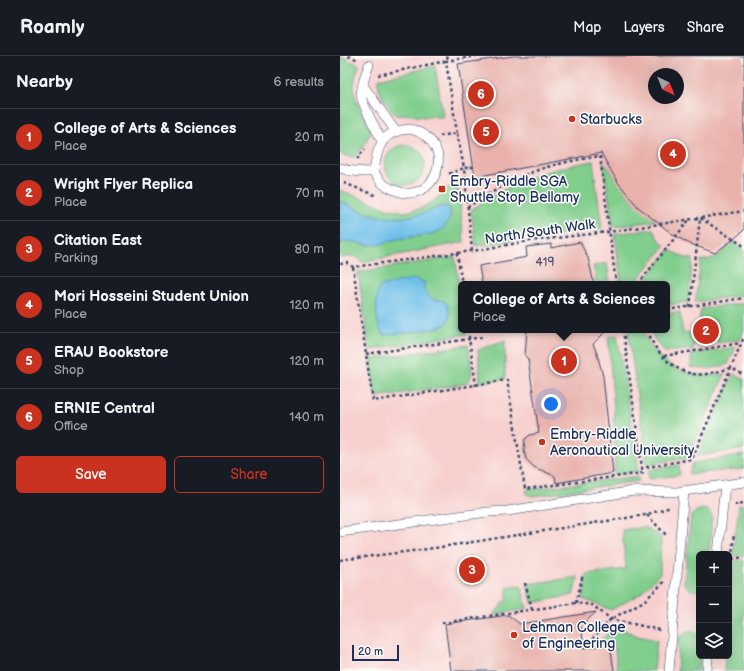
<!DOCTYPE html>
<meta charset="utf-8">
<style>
:root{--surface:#171b24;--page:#242831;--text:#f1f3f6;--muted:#9ea1a6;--line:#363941;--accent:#c8321e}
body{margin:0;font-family:"Balsamiq Sans",sans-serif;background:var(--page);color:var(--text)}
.controls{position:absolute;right:12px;bottom:12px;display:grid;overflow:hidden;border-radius:6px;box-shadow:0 4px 16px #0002}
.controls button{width:36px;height:36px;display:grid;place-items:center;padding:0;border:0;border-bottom:1px solid var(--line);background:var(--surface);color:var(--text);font:20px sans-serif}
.compass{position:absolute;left:308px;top:12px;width:36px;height:36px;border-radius:50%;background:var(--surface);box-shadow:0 4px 16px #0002;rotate:137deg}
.scale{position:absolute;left:12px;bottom:10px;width:47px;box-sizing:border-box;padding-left:4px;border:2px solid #1b2f5e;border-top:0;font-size:11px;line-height:14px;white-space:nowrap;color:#1b2f5e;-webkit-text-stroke:3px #fdfcf7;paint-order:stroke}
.you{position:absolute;left:211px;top:348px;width:14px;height:14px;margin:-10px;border:3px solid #fff;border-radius:50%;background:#1a73e8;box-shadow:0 0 0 6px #1a73e833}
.badge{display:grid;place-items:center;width:26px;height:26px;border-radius:50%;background:var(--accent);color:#fff;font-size:13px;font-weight:700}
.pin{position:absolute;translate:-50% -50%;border:2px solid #fff;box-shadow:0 1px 4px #0006}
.popup{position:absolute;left:118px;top:225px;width:212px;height:52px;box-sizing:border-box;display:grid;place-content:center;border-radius:6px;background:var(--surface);filter:drop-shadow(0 1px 3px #0005);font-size:13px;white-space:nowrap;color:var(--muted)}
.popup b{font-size:15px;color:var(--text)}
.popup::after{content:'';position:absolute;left:50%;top:100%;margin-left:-8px;border:8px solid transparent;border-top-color:var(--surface)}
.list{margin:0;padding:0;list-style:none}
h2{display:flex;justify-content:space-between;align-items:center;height:52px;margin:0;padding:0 16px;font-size:17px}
h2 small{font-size:13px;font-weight:400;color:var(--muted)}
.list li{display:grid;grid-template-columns:26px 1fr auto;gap:12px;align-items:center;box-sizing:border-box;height:56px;padding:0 16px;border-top:1px solid var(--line)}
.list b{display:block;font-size:15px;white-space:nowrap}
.list p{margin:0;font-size:13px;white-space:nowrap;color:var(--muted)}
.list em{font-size:13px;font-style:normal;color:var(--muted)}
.actions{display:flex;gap:8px;padding:12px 16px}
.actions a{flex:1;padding:9px 0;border:1px solid var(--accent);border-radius:6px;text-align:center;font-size:14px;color:var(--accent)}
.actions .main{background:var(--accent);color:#fff}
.icon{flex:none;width:22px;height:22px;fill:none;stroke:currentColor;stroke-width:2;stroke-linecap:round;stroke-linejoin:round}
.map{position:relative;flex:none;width:404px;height:615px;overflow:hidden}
header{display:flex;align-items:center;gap:24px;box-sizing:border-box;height:56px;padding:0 20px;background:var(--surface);border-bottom:1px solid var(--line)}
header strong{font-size:19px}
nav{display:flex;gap:22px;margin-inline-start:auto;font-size:14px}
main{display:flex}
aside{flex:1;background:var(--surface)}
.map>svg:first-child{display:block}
.built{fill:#f7d0ce;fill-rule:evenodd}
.green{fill:#80cd8c;stroke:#4e7e75}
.water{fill:#6ebfe9;stroke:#4477a4}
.building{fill:#e9b1ac;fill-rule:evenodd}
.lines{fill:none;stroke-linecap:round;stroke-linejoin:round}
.service-casing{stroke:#3c4a6d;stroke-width:10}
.path{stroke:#3c4a6d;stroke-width:2.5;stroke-dasharray:3 3;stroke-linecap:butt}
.service{stroke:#fff;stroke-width:9}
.poi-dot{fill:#c8321e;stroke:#fdfcf7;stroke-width:1.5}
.labels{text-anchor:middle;stroke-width:3;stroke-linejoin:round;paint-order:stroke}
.number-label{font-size:12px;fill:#4e5072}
.poi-label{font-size:14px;fill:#1b2f5e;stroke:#fdfcf7;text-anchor:start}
.street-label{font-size:14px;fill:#1b2f5e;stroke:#fdfcf7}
</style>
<header>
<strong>Roamly</strong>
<nav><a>Map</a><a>Layers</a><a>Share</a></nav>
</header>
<main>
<aside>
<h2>Nearby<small>6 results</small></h2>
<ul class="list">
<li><span class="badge">1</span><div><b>College of Arts &amp; Sciences</b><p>Place</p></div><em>20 m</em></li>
<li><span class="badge">2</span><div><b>Wright Flyer Replica</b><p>Place</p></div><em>70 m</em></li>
<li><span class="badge">3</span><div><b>Citation East</b><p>Parking</p></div><em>80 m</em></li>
<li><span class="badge">4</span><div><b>Mori Hosseini Student Union</b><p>Place</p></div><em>120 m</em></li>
<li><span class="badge">5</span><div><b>ERAU Bookstore</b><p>Shop</p></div><em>120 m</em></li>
<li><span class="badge">6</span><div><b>ERNIE Central</b><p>Office</p></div><em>140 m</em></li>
</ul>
<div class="actions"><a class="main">Save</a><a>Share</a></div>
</aside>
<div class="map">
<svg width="404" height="615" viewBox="0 0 404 615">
<rect width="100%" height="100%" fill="#fdfcf7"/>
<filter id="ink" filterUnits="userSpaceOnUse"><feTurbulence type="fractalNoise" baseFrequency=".025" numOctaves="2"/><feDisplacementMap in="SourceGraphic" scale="8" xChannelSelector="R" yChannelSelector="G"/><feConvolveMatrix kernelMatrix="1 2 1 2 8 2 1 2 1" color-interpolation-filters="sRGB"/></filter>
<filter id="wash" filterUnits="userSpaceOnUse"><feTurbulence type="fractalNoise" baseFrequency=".012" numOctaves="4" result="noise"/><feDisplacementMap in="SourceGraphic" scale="16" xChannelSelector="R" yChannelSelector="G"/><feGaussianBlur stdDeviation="0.9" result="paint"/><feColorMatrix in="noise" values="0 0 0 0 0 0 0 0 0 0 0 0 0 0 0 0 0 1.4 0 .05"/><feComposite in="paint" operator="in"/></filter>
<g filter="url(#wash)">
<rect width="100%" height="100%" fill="#f5e0c5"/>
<!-- built -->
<path class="built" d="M0 0H404V615H0ZM314 18H338V42H314ZM121 228H327V274H121ZM359 498H389V600H359Z"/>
<!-- green -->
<g class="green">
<path d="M0 0 19 9C12 29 12 38 22 57 25 64 29 69 31 77 24 86 22 97 12 102L0 98Z"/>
<path d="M95 10 103 60 101 62 93 60 83 61 67 58 57 60C49 53 36 34 38 23Z"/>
<circle cx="65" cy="109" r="20"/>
<path d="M253 105 262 172 136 190 131 154C171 126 206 113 253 105Z"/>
<polygon points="263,105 294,146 315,165 273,171"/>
<polygon points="118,130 124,186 22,206 15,200 0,202 0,134 46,152 64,156 80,153 95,144 106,132"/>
<polygon points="313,173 317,181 325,190 294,228 281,228 275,178"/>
<path d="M392 186 404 194V239L355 246 361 204C375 205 383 196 392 186Z"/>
<polygon points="329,194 346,202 353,203 348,246 327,249 327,228 302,228"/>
<polygon points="115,201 121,240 121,274 126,274 127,278 29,294 18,216"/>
<polygon points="267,207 270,228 257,228 253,210"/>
<polygon points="404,247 404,274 400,284 378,287 375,264 359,266 361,253"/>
<polygon points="340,256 343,277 356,276 353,293 325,296 315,284 310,274 327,274 327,258"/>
<path d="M288 274H303C317 311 347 324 385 318L348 402 307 408Z"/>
<polygon points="277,279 299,415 275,419 274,354 268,281"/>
<polygon points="165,284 165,323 140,326 138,294"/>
<polygon points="128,289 132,317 129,325 124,328 36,341 31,306 33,305 32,303"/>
<path d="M396 291 388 308C375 313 364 314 350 311L352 298Z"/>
<polygon points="393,318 404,323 404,393 357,400"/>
<polygon points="404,399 404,413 349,418 353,407"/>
<polygon points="339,409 340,419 309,423 308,414"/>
<polygon points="298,420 299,425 194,440 187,439 186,434"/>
<polygon points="399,449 404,449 404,499 393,500"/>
<path d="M362 453C368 454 370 455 372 461L369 498H359V534C353 536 347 533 344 527L351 460 355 456Z"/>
<polygon points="305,471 321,481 320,518 300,538 271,554 243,543 246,518 286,513 282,474"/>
<polygon points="404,504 404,615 384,615 385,600 389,600 389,559 394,505"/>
<polygon points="238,521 233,539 192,547 187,528"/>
<polygon points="181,530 187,553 153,559 167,543 167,532"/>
<polygon points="279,573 287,575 298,580 317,584 314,615 277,615 274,586 253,590 270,576"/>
<polygon points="352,574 359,579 359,600 360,600 359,615 337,615 339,582 347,575"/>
</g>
<!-- water -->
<g class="water">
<path d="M0 145C28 160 49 166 80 158 91 156 97 148 109 151 113 161 107 171 97 176 89 180 67 181 57 183 49 185 41 189 33 189 20 190 14 182 0 187Z"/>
<path d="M74 223 84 226V233L91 243 104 245 108 250C109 255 111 264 106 268 97 275 55 278 43 279 36 270 34 242 39 232L44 229Z"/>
</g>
<g id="blocks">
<!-- building -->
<g class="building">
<path d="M173 0H404V174L395 182 375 197 348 187 331 177 298 151 277 125 261 97 135 121 118 8ZM314 18H338V42H314Z"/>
<polygon points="240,186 248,202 254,228 142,228 139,210 187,201 186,191 211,188 211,192"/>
<polygon points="187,274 267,274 253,288 257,298 263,320 273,417 216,427 215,420 194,411 186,403 184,394 185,383 190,379 199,377 188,303 185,300"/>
<polygon points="256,556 241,570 244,592 270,589 274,615 111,615 105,568 168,559 180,568"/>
</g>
</g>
</g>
<g filter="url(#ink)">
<use href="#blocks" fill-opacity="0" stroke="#3c4a6d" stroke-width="1"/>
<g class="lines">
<!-- service casing -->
<g class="service-casing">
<g id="service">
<path d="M29 9C26 16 21 32 21 39 22 49 38 76 42 86"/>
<polyline points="23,29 56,76"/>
<path d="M71 73C122 89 93 152 55 134 50 132 44 130 41 126 38 123 36 119 34 116 37 90 42 74 71 73Z"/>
<path d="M0 112C11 116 22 116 34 116"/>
<polyline points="0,476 148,456 168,455 294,435 337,436 404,426"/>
<polyline points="378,498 385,429"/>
<polyline points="329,615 344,435"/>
<polyline points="367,615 368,600"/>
</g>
</g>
<!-- path -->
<g class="path">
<polyline points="8,0 19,4"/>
<polyline points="38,19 106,5 108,0"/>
<polyline points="117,77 106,5 136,0"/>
<polyline points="100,80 117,77 124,112 108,118"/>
<polyline points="17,103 25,93"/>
<polyline points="4,127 37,140"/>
<path d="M127 151C146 140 165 128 185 119 208 109 235 104 260 100L276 228"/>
<polyline points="132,195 124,112 133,111"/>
<polyline points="117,197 122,228"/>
<polyline points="0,208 8,207 13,211 132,195 190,185 268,176 404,155"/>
<polyline points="13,211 33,345 167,324 185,433 303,417 302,412 352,403 404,281"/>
<polyline points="298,228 349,164"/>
<polyline points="350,251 360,162 404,190"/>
<polyline points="327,254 404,242"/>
<polyline points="128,274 136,330"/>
<polyline points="283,274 302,412"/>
<path d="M308 274C313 295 332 314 353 318 366 320 379 315 391 312L404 319"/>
<polyline points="26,298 143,281"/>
<polyline points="324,300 401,287"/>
<polyline points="396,450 396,448 404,447"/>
<polyline points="307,459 327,480"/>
<polyline points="392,503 404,501"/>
<polyline points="0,504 88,493 305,459 331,451"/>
<polyline points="185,527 192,553"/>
<polyline points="389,531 394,477"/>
<polyline points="236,547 243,518"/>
<polyline points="102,567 236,547 252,549 271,563 320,574"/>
<polyline points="244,592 271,563 304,545 324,526"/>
</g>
<!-- service -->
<use href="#service" class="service"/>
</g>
</g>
<!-- markers -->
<g class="poi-dot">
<circle cx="232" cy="63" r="4"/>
<rect x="98" y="129" width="8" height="8" rx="2"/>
<circle cx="202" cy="386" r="4"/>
<circle cx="174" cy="579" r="4"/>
</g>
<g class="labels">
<!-- number labels -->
<g class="number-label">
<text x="205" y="210">419</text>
</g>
<!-- poi labels -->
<g class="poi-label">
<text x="240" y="68">Starbucks</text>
<text x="110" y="130">Embry-Riddle SGA<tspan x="110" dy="16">Shuttle Stop Bellamy</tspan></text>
<text x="210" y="383">Embry-Riddle<tspan x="210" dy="16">Aeronautical University</tspan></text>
<text x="182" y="576">Lehman College<tspan x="182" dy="16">of Engineering</tspan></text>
</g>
<!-- street labels -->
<g class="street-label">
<text transform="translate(200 175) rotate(-8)" y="5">North/South Walk</text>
</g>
</g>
</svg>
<div class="controls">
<button>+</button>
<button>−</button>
<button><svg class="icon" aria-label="layers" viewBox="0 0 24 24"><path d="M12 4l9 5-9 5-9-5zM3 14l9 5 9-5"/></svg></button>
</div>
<svg class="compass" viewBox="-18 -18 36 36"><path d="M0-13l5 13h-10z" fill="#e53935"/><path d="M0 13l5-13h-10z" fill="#9ea1a6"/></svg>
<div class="scale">20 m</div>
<div class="you"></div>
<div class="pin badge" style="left:224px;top:305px">1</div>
<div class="popup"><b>College of Arts &amp; Sciences</b>Place</div>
<div class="pin badge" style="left:366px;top:275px">2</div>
<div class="pin badge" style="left:132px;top:514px">3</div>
<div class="pin badge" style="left:333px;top:98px">4</div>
<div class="pin badge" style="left:146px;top:76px">5</div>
<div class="pin badge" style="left:141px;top:38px">6</div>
</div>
</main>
